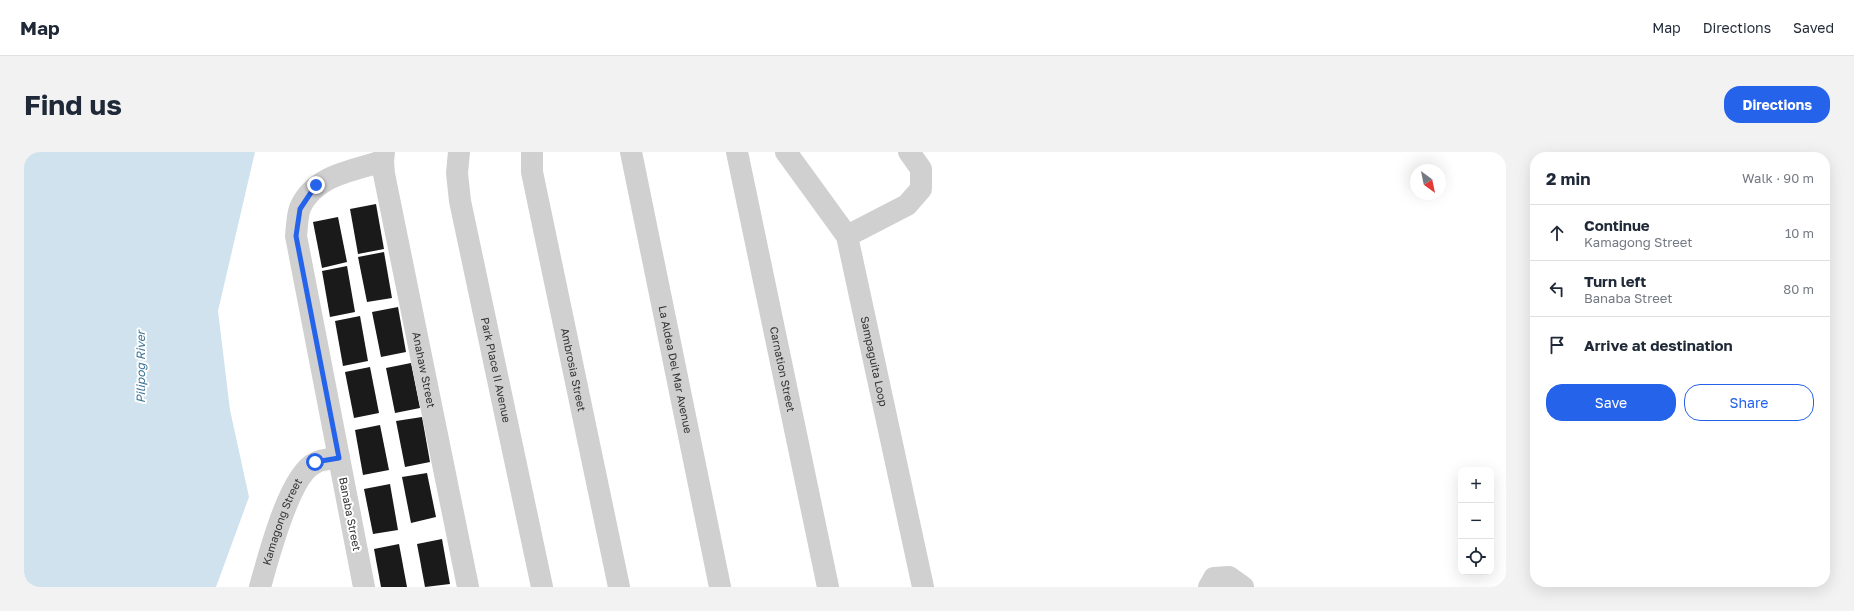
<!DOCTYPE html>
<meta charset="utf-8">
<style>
:root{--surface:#fff;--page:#f2f2f3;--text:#1f2937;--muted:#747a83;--line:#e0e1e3;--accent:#2563eb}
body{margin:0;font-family:"Golos Text",sans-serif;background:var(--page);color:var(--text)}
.controls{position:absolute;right:12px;bottom:12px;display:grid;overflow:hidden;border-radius:8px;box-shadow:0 4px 16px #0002}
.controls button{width:36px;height:36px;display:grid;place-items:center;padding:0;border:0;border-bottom:1px solid var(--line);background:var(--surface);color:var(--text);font:20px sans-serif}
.compass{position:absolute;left:1386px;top:12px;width:36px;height:36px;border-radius:50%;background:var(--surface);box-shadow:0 4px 16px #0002;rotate:147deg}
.stop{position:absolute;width:12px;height:12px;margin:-9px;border:3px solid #2563eb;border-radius:50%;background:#fff}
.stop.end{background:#2563eb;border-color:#fff;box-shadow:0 1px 4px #0008}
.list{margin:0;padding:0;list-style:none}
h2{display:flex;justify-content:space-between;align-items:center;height:52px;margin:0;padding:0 16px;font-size:17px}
h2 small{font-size:13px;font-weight:400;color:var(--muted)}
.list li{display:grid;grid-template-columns:26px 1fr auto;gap:12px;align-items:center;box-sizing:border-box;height:56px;padding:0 16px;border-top:1px solid var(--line)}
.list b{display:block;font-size:15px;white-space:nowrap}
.list p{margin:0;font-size:13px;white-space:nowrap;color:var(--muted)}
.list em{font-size:13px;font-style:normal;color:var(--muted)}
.actions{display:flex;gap:8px;padding:12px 16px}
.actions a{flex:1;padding:9px 0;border:1px solid var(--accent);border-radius:16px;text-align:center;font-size:14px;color:var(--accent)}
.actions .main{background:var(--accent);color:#fff}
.icon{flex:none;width:22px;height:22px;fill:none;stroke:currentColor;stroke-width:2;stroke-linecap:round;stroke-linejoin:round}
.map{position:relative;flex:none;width:1482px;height:435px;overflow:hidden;border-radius:16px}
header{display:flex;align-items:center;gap:24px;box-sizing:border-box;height:56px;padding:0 20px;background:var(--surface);border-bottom:1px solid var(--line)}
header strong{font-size:19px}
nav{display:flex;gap:22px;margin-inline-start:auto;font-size:14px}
.intro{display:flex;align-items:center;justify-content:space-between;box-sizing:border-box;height:96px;padding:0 24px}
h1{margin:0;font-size:28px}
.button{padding:10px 18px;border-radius:16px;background:var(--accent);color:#fff;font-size:14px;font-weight:700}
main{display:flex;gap:24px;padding:0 24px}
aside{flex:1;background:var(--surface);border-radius:16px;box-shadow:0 4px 16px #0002}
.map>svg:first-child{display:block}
.water{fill:#cfe2ee}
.building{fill:#1a1a1a}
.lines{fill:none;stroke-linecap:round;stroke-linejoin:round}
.minor{stroke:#d0d0d0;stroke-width:22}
.route{stroke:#2563eb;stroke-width:5}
.labels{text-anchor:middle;stroke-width:4;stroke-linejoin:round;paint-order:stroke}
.street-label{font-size:11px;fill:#333;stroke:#fff}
.water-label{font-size:12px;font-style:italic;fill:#3f7597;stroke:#fff}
</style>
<header>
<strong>Map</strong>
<nav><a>Map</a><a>Directions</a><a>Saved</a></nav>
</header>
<div class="intro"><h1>Find us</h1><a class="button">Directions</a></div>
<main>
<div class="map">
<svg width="1482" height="435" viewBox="0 0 1482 435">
<rect width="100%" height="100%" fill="#fff"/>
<!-- water -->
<polygon class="water" points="0,0 231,0 194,159 206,258 225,345 192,435 0,435"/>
<!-- building -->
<g class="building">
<polygon points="352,52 360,97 334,102 326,57"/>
<polygon points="314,65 323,110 298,116 289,70"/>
<polygon points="360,100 368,146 343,150 334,105"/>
<polygon points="323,114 331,160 306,165 298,119"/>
<polygon points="374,155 382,200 357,205 348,160"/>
<polygon points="336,164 344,209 319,214 311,169"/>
<polygon points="387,211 396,256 371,261 362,216"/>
<polygon points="346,215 355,261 330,266 321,220"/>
<polygon points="398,265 406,310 381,315 372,269"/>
<polygon points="356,273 365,318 339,323 331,278"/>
<polygon points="403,321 412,365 387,371 378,325"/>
<polygon points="366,332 374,378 349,382 340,337"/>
<polygon points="418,387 426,432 401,435 393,392"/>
<polygon points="375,392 383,435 357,435 350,397"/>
</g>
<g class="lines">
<!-- minor -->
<g class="minor">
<path id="s1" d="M360 0 359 9 360 22 444 435"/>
<path id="s2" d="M435 0 433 21 436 49 518 435"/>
<path id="s3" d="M508 0V20L595 435"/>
<path id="s4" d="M607 0 696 435"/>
<path id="s5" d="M713 0 804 435"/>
<path id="s6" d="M762 0 823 84 899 435"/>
<polyline points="823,84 883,53 897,37 897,17 885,0"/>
<path id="s7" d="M236 435C244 407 265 323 291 311 297 307 308 307 315 306"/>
<path d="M340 435 272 84C273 76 273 64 276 56 290 23 328 19 359 9"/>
<polyline points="1185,435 1190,426 1205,425 1219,435"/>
</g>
</g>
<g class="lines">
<!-- route -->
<polyline class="route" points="291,310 315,306 272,84 276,57 292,33"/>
</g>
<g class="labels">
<!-- street labels -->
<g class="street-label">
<text dy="4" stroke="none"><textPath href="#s6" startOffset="232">Sampaguita Loop</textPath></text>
<text dy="4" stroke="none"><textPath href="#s5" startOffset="222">Carnation Street</textPath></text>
<text dy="4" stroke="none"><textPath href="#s1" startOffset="222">Anahaw Street</textPath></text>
<text dy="4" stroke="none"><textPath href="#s2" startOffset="222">Park Place II Avenue</textPath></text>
<text dy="4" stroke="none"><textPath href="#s3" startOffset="222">Ambrosia Street</textPath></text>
<text dy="4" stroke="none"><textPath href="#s4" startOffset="222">La Aldea Del Mar Avenue</textPath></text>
<text transform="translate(326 362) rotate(79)" y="4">Banaba Street</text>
<text dy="4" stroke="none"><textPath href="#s7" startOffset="69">Kamagong Street</textPath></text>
</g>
<!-- water labels -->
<g class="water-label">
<text transform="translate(117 215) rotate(-90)" y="4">Pilipog River</text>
</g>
</g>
</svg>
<div class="controls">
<button>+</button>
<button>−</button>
<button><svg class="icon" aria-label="locate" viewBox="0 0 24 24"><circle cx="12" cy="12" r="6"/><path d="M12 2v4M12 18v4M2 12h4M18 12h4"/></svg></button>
</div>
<svg class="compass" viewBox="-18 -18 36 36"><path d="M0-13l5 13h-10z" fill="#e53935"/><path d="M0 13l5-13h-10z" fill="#747a83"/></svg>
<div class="stop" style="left:291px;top:310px"></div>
<div class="stop end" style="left:292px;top:33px"></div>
</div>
<aside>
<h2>2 min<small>Walk · 90 m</small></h2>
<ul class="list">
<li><svg class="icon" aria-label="ahead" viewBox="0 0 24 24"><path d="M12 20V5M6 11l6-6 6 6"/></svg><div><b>Continue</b><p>Kamagong Street</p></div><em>10 m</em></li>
<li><svg class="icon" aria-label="left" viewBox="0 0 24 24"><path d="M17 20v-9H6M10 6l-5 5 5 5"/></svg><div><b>Turn left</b><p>Banaba Street</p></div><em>80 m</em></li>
<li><svg class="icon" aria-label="arrive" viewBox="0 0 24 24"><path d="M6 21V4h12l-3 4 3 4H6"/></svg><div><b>Arrive at destination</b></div></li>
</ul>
<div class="actions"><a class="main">Save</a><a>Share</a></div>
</aside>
</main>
